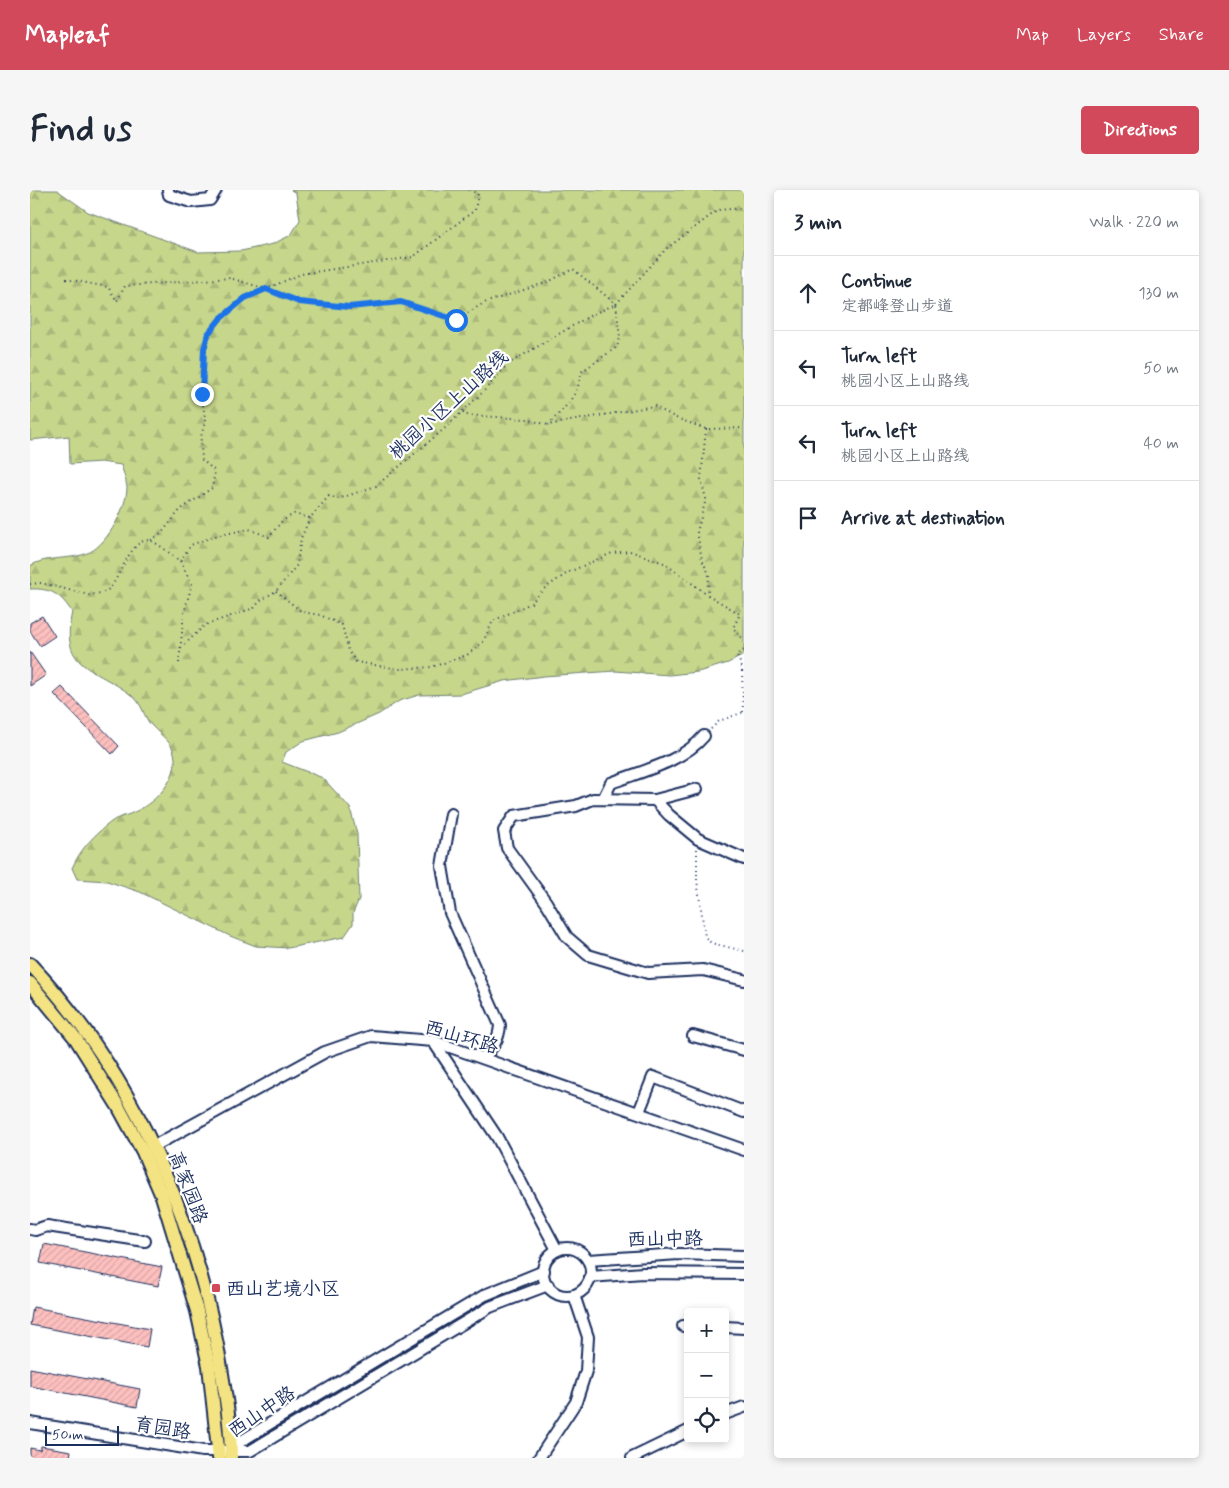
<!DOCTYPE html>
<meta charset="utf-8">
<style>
:root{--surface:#fff;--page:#f6f6f7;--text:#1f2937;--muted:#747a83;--line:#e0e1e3;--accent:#d1495b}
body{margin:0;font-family:Mynerve,"LXGW WenKai TC",sans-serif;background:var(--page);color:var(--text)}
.controls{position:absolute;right:15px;bottom:15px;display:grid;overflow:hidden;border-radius:5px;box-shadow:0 2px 8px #0003}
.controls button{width:45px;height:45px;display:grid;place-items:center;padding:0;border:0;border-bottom:1px solid var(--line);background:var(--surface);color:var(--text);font:25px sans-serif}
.scale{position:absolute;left:15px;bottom:12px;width:74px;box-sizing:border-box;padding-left:5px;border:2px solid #1b2f5e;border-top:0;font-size:14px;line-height:18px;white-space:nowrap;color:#1b2f5e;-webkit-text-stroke:4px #fff;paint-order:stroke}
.stop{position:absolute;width:15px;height:15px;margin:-11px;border:4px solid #1a73e8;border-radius:50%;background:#fff}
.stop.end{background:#1a73e8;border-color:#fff;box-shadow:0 1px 5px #0008}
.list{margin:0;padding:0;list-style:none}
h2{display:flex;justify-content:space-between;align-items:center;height:65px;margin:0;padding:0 20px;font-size:21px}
h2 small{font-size:16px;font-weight:400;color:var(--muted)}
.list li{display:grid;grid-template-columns:32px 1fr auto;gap:15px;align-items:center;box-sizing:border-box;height:75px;padding:0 20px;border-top:1px solid var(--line)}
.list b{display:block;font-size:19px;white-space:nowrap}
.list p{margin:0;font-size:16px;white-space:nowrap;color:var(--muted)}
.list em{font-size:16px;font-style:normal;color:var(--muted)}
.icon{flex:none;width:28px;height:28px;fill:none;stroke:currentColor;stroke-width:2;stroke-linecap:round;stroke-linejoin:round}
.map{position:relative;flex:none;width:714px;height:1268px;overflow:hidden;border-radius:5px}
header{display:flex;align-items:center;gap:30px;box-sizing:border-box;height:70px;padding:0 25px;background:var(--accent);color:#fff}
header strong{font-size:24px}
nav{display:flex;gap:28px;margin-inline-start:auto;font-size:18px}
.intro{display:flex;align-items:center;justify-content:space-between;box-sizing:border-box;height:120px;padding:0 30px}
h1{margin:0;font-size:35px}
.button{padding:12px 22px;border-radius:5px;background:var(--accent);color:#fff;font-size:18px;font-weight:700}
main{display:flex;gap:30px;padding:0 30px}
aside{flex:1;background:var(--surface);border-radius:5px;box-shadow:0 2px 8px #0003}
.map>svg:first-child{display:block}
.forest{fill:url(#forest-firs);stroke:#708274}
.building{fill:url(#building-hatch);stroke:#1b2f5e}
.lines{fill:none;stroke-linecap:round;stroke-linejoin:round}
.minor-casing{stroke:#1b2f5e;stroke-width:14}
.major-casing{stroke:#1b2f5e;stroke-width:16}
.path{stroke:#1b2f5e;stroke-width:2;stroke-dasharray:1 4;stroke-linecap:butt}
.minor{stroke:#fff;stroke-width:10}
.major{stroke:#f4e382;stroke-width:12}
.route{stroke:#1a73e8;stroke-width:6}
.poi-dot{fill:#d1495b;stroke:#fff;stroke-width:2}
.labels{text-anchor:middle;stroke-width:4.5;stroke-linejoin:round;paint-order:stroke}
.street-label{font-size:19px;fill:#1b2f5e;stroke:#fff}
.poi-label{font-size:19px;fill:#1b2f5e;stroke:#fff;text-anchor:start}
</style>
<header>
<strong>Mapleaf</strong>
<nav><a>Map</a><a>Layers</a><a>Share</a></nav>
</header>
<div class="intro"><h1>Find us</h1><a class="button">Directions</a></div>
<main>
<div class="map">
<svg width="714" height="1268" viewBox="0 0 714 1268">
<defs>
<pattern id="forest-firs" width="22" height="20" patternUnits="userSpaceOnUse" patternTransform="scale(1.25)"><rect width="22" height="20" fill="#c6d68b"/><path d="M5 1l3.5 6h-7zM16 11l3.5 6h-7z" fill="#aab87a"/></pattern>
<pattern id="building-hatch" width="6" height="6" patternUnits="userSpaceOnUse" patternTransform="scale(1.25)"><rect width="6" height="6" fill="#fdc0be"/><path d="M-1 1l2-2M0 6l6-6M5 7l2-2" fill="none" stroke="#d8a5a6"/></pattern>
</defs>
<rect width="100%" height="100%" fill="#fff"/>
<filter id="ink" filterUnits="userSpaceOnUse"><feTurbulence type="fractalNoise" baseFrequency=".02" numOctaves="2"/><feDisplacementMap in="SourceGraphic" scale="10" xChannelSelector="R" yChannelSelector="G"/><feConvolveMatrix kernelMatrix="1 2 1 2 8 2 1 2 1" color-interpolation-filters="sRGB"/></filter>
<g filter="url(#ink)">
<!-- forest -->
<path class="forest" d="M0 0H27L58 22 168 62 211 61 243 54 261 45 270 30 266 3 261 0H714V465L698 473 668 482 639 485 585 481 514 486 474 491 431 504 389 505 369 511 349 524 308 542 273 551 256 562 252 572 293 588 320 618 327 644 329 709 323 723V734L314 747 258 758 226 756 200 746 110 702 77 691 47 689 42 678C51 658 64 645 81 632 87 627 96 626 102 623 122 615 146 593 145 569 144 552 132 547 122 536 113 527 113 513 101 505 65 477 29 480 42 422 31 405 22 398 0 399V376C17 365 41 371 60 362 78 353 97 317 97 297 96 290 93 281 91 275L71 272 40 274 39 246 0 250Z"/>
<!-- building -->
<g class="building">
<polygon points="12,426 25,446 10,456 0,441 0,433"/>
<polygon points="0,462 16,485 0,496"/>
<polygon points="32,497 89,556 82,564 24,504"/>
<polygon points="14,1054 132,1077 128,1096 10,1073"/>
<polygon points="3,1117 120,1139 117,1157 0,1135"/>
<polygon points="0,1178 110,1199 107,1217 0,1196"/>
<polygon points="11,1256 41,1261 40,1268 0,1268 0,1258 10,1260"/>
</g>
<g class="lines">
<!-- minor casing -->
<g class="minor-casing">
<g id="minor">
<polyline points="138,0 139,5 161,12 180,10 186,0"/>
<path d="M573 609 581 593C612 581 652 572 674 546"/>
<polyline points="625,610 667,599"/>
<path d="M421 624 412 676 420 723 470 835C469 850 463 857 453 868"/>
<polyline points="714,669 668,649 639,625 625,610 563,609 546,616 484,626 474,641 477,658 516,712 537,747 558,765 618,783 673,780 714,790"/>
<polyline points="663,846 714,860"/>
<polyline points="403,851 467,947 527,1060"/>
<polyline points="609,922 623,887 714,922"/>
<polyline points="124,956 295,862 341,846 403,851 714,960"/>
<polyline points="0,1039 5,1040 17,1036 115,1051"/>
<circle cx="537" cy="1082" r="24"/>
<polyline points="558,1070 649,1064 714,1066"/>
<polyline points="560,1087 613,1083 714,1084"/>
<polyline points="653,1136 658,1136"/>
<polyline points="695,1137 714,1138"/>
<polyline points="695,1224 714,1217"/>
<polyline points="0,1233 173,1261 220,1261 460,1117 518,1095"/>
<polyline points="201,1260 210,1252 244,1231 455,1105 514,1081"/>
<polyline points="509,1268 546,1212 556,1181 558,1147 544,1105"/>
<polyline points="602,1268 658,1241"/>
</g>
</g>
<!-- major casing -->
<g class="major-casing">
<g id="major">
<path d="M0 774C104 884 167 1030 191 1178 196 1208 201 1238 201 1268"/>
<polyline points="0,793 46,849 88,916 113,962 132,1006 167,1121 179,1176 189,1268"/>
</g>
</g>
<!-- path -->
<g class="path">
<polyline points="439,0 448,4 445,20 383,67 271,84 236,99 269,112 319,117 371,112 426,130 454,113 518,92 543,79 586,114 636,59 688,20 714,18"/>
<polyline points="36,89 78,97 87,111 95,96 200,88 236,99"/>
<polyline points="433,222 436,225 497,229 518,235 624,216 646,228 676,239 714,238"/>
<polyline points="676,239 671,289 676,309 667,342 672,370 679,384 678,405 710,424 703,438 714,450"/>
<path d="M121 350 131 344 150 320 182 298 185 281 172 270C172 263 170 255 171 248 172 241 175 235 175 229 174 220 172 211 172 202 171 147 183 121 236 99"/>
<path d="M0 394 11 393 59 405C66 404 75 403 80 398 90 387 103 344 121 351 131 355 141 365 150 371L161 355 185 346 219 339 239 347 252 331 264 324 280 328 299 306 308 309 346 296 414 239 454 201 478 174 561 125 586 114 590 148 587 157 551 182C549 206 534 218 518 235"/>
<polyline points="246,401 272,422 290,425 312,435 319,462 326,472 369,479 402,477 437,465 453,452 463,431 501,413 515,398 539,382 582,363 600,361 634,373 678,405"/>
<polyline points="151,458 175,435 224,418 231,410 246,401 267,375 271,348 280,328"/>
<polyline points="149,473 154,423 162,394 150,371"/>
<polyline points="713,522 712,478 707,465 714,460"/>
<polyline points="681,539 689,531 714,522"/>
<polyline points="667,659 667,690 675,747 681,753 714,761"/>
</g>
<!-- minor -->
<use href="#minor" class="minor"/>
<!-- major -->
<use href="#major" class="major"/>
</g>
</g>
<g class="lines" filter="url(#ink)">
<!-- route -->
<polyline class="route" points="172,204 174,159 178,144 190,129 215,108 236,99 269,112 319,117 371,112 426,130"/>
</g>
<!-- markers -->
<rect class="poi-dot" x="181" y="1093" width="10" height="10" rx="2.5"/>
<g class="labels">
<!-- street labels -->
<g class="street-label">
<text transform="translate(418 214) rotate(-42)" y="7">桃园小区上山路线</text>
<text transform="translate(432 846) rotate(16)" y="7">西山环路</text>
<text transform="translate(159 997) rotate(69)" y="7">高家园路</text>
<text transform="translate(635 1048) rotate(-1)" y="7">西山中路</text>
<text transform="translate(231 1221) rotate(-34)" y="7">西山中路</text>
<text transform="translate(133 1237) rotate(9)" y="7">育园路</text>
</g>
<!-- poi labels -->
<g class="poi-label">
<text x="196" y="1105">西山艺境小区</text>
</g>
</g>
</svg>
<div class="controls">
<button>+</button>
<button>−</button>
<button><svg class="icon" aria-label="locate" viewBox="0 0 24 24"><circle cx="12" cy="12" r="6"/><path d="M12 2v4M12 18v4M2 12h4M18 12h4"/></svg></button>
</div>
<div class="scale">50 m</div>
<div class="stop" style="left:426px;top:130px"></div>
<div class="stop end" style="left:172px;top:204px"></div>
</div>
<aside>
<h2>3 min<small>Walk · 220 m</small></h2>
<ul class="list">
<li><svg class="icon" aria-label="ahead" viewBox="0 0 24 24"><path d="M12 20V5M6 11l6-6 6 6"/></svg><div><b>Continue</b><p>定都峰登山步道</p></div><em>130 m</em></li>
<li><svg class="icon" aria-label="left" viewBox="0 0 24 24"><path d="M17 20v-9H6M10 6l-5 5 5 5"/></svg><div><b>Turn left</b><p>桃园小区上山路线</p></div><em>50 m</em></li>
<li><svg class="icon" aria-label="left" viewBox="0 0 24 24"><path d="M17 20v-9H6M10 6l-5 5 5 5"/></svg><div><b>Turn left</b><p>桃园小区上山路线</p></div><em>40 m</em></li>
<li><svg class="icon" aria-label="arrive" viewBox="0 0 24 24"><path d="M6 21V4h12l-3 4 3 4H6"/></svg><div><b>Arrive at destination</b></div></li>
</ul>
</aside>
</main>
